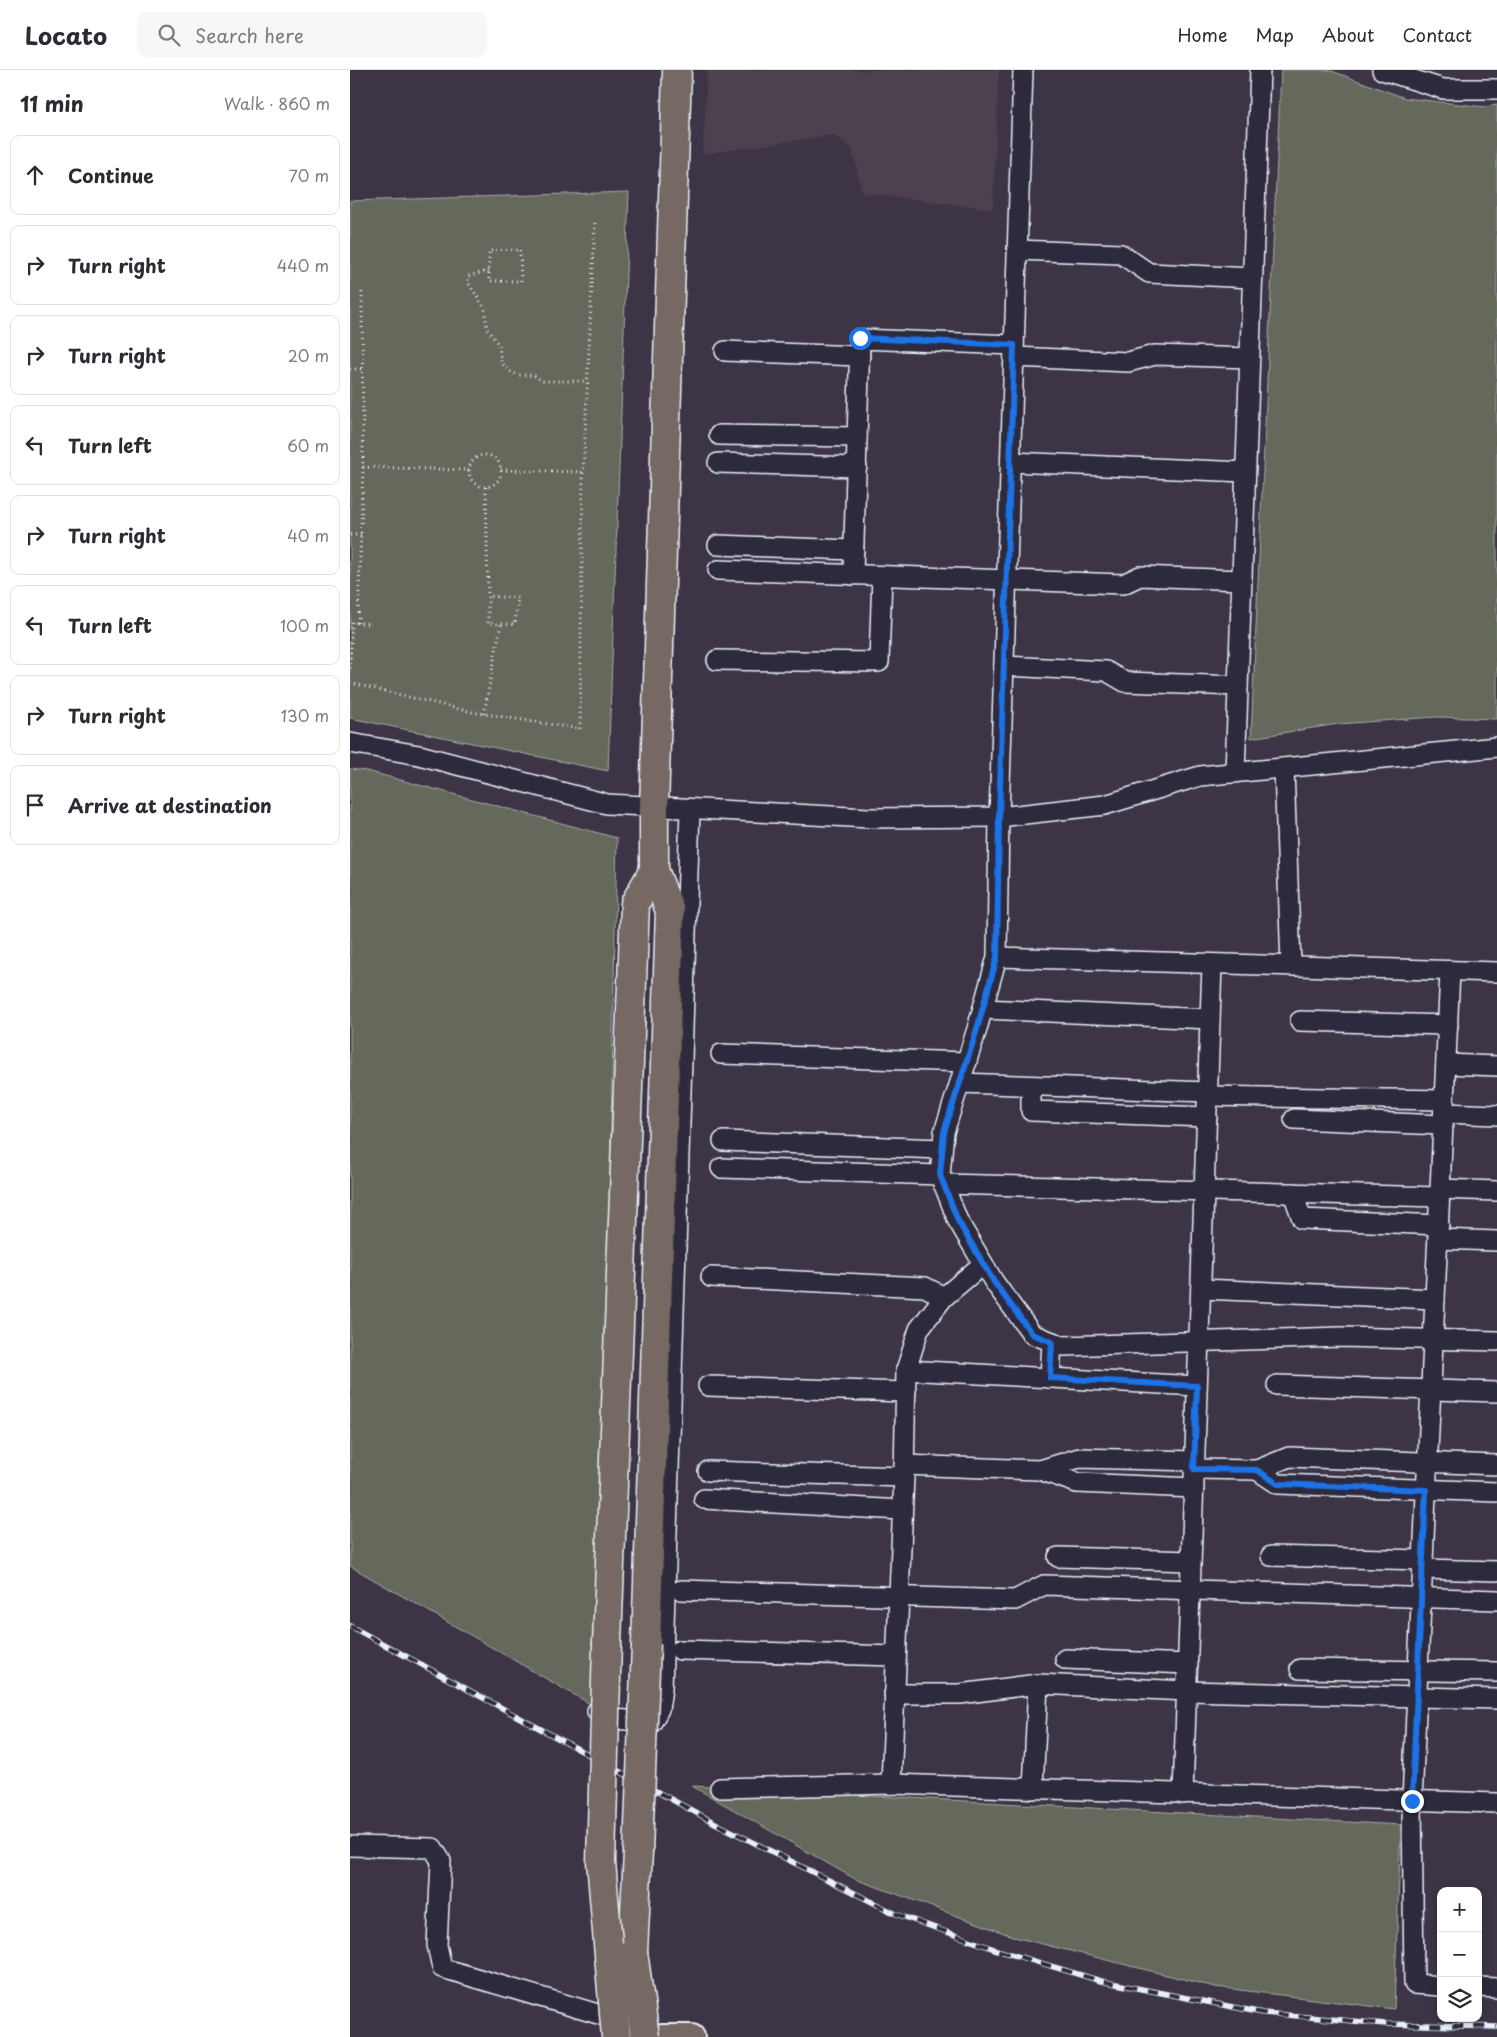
<!DOCTYPE html>
<meta charset="utf-8">
<style>
:root{--surface:#fff;--page:#f7f7f7;--text:#2b2b33;--muted:#7c7c81;--line:#e1e1e2}
body{margin:0;font-family:"Playpen Sans",sans-serif;background:var(--page);color:var(--text)}
.controls{position:absolute;right:15px;bottom:15px;display:grid;overflow:hidden;border-radius:10px;box-shadow:0 2px 8px #0003}
.controls button{width:45px;height:45px;display:grid;place-items:center;padding:0;border:0;border-bottom:1px solid var(--line);background:var(--surface);color:var(--text);font:25px sans-serif}
.stop{position:absolute;width:15px;height:15px;margin:-11px;border:4px solid #1a73e8;border-radius:50%;background:#fff}
.stop.end{background:#1a73e8;border-color:#fff;box-shadow:0 1px 5px #0008}
.list{margin:0;padding:0;list-style:none}
h2{display:flex;justify-content:space-between;align-items:center;height:65px;margin:0;padding:0 20px;font-size:21px}
h2 small{font-size:16px;font-weight:400;color:var(--muted)}
.list li{display:grid;grid-template-columns:32px 1fr auto;gap:15px;align-items:center;box-sizing:border-box;height:80px;margin:0 10px 10px;padding:0 10px;border:1px solid var(--line);border-radius:10px}
.list b{display:block;font-size:19px;white-space:nowrap}
.list em{font-size:16px;font-style:normal;color:var(--muted)}
.icon{flex:none;width:28px;height:28px;fill:none;stroke:currentColor;stroke-width:2;stroke-linecap:round;stroke-linejoin:round}
.map{position:relative;flex:none;width:1147px;height:1967px;overflow:hidden}
header{display:flex;align-items:center;gap:30px;box-sizing:border-box;height:70px;padding:0 25px;background:var(--surface);border-bottom:1px solid var(--line)}
header strong{font-size:24px}
nav{display:flex;gap:28px;margin-inline-start:auto;font-size:18px}
.search{width:350px;height:45px;background:var(--page);display:flex;align-items:center;gap:12px;box-sizing:border-box;padding:0 18px;border-radius:10px;color:var(--muted);font-size:19px}
main{display:flex}
aside{flex:1;background:var(--surface)}
.map>svg:first-child{display:block}
.built{fill:#4e404f}
.green{fill:#65695c;stroke:#a6adaa}
.lines{fill:none;stroke-linecap:round;stroke-linejoin:round}
.minor-casing{stroke:#e8f1f8;stroke-width:22}
.major-casing{stroke:#e8f1f8;stroke-width:28}
.highway-casing{stroke:#e8f1f8;stroke-width:31}
.path{stroke:#e8f1f8;stroke-width:3;stroke-dasharray:1 4;stroke-linecap:butt}
.minor{stroke:#2f2a3d;stroke-width:19}
.major{stroke:#766964;stroke-width:24}
.highway{stroke:#766964;stroke-width:28}
.rail-casing{stroke:#e8f1f8;stroke-width:5.5}
.rail{stroke:#2f2a3d;stroke-width:4;stroke-dasharray:11;stroke-linecap:butt}
.highway-bridge-casing{stroke:#e8f1f8;stroke-width:31;stroke-linecap:butt}
.highway-bridge{stroke:#766964;stroke-width:28}
.route{stroke:#1a73e8;stroke-width:6}
</style>
<header>
<strong>Locato</strong>
<div class="search"><svg class="icon" aria-label="search" viewBox="0 0 24 24"><circle cx="10" cy="10" r="6"/><path d="M15 15l6 6"/></svg>Search here</div>
<nav><a>Home</a><a>Map</a><a>About</a><a>Contact</a></nav>
</header>
<main>
<aside>
<h2>11 min<small>Walk · 860 m</small></h2>
<ul class="list">
<li><svg class="icon" aria-label="ahead" viewBox="0 0 24 24"><path d="M12 20V5M6 11l6-6 6 6"/></svg><div><b>Continue</b></div><em>70 m</em></li>
<li><svg class="icon" aria-label="right" viewBox="0 0 24 24"><path d="M7 20v-9h11M14 6l5 5-5 5"/></svg><div><b>Turn right</b></div><em>440 m</em></li>
<li><svg class="icon" aria-label="right" viewBox="0 0 24 24"><path d="M7 20v-9h11M14 6l5 5-5 5"/></svg><div><b>Turn right</b></div><em>20 m</em></li>
<li><svg class="icon" aria-label="left" viewBox="0 0 24 24"><path d="M17 20v-9H6M10 6l-5 5 5 5"/></svg><div><b>Turn left</b></div><em>60 m</em></li>
<li><svg class="icon" aria-label="right" viewBox="0 0 24 24"><path d="M7 20v-9h11M14 6l5 5-5 5"/></svg><div><b>Turn right</b></div><em>40 m</em></li>
<li><svg class="icon" aria-label="left" viewBox="0 0 24 24"><path d="M17 20v-9H6M10 6l-5 5 5 5"/></svg><div><b>Turn left</b></div><em>100 m</em></li>
<li><svg class="icon" aria-label="right" viewBox="0 0 24 24"><path d="M7 20v-9h11M14 6l5 5-5 5"/></svg><div><b>Turn right</b></div><em>130 m</em></li>
<li><svg class="icon" aria-label="arrive" viewBox="0 0 24 24"><path d="M6 21V4h12l-3 4 3 4H6"/></svg><div><b>Arrive at destination</b></div></li>
</ul>
</aside>
<div class="map">
<svg width="1147" height="1967" viewBox="0 0 1147 1967">
<rect width="100%" height="100%" fill="#3d3445"/>
<filter id="ink" filterUnits="userSpaceOnUse"><feTurbulence type="fractalNoise" baseFrequency=".02" numOctaves="2"/><feDisplacementMap in="SourceGraphic" scale="10" xChannelSelector="R" yChannelSelector="G"/><feConvolveMatrix kernelMatrix="1 2 1 2 8 2 1 2 1" color-interpolation-filters="sRGB"/></filter>
<g filter="url(#ink)">
<!-- built -->
<polygon class="built" points="357,0 649,0 643,139 512,123 502,78 483,65 353,84"/>
<!-- green -->
<g class="green">
<polygon points="931,0 979,0 1055,28 1135,37 1147,35 1147,649 1086,647 988,654 901,668"/>
<polygon points="279,122 258,701 0,648 0,131"/>
<polygon points="0,699 17,701 267,768 249,1639 0,1496"/>
<polygon points="342,1716 1051,1755 1044,1939 865,1917 668,1868 505,1809"/>
</g>
<g class="lines">
<!-- minor casing -->
<g class="minor-casing">
<g id="minor">
<polyline points="673,0 649,747 647,887 627,959 594,1062 590,1105 608,1151 644,1212 682,1264 713,1276 991,1267 1147,1271"/>
<polyline points="1032,0 1093,19 1147,19"/>
<polyline points="667,180 771,184 799,203 902,208"/>
<polyline points="375,281 510,286"/>
<polyline points="664,287 778,292 805,285 899,288"/>
<polyline points="369,365 507,367"/>
<polyline points="661,392 895,402"/>
<polyline points="368,393 507,397"/>
<polyline points="368,475 504,480"/>
<polyline points="368,500 773,514 790,506 891,510"/>
<polyline points="503,505 510,269 664,275"/>
<polyline points="367,590 529,592 532,506"/>
<polyline points="654,596 756,601 775,612 888,616"/>
<polyline points="0,673 69,685 257,734 519,748 649,747 755,735 850,706 1147,677"/>
<polyline points="934,698 941,896"/>
<polyline points="885,703 910,0"/>
<polyline points="647,887 1147,902"/>
<polyline points="633,939 860,949"/>
<polyline points="950,951 1098,955"/>
<polyline points="371,984 617,992"/>
<polyline points="1096,994 1147,996"/>
<polyline points="610,1013 858,1022"/>
<polyline points="681,1016 681,1041 857,1047"/>
<polyline points="858,1026 1094,1030"/>
<polyline points="1094,1043 1147,1045"/>
<polyline points="944,1049 1093,1055"/>
<polyline points="373,1071 592,1079"/>
<polyline points="371,1098 590,1105"/>
<polyline points="593,1114 1090,1127"/>
<polyline points="1090,1119 1147,1121"/>
<polyline points="943,1123 952,1149 1089,1155"/>
<polyline points="1088,1169 1147,1171"/>
<polyline points="361,1207 575,1217 594,1227"/>
<polyline points="851,1219 1085,1229"/>
<polyline points="556,1300 847,1316"/>
<polyline points="700,1308 702,1272"/>
<polyline points="927,1315 1147,1322"/>
<polyline points="358,1316 556,1322"/>
<polyline points="554,1395 690,1400 729,1388 845,1391"/>
<polyline points="844,1399 907,1400 939,1387 1147,1395"/>
<polyline points="690,1400 727,1413 844,1418"/>
<polyline points="907,1400 928,1414 1147,1422"/>
<polyline points="358,1401 554,1407"/>
<polyline points="354,1429 552,1440"/>
<polyline points="921,1486 1073,1490"/>
<polyline points="708,1487 841,1491"/>
<polyline points="1073,1499 1147,1501"/>
<polyline points="331,1520 665,1530 694,1515 1147,1530"/>
<polyline points="330,1580 545,1586"/>
<polyline points="715,1589 838,1594"/>
<polyline points="950,1599 1147,1602"/>
<polyline points="544,1624 610,1624 688,1614"/>
<polyline points="247,1641 251,1648 302,1652 309,1639 312,1619 340,739"/>
<polyline points="541,1714 554,1407 556,1300 569,1259 594,1227 633,1194"/>
<polyline points="370,1718 541,1714 1147,1733"/>
<polyline points="683,1719 688,1614 837,1621 1147,1629"/>
<polyline points="833,1724 862,894"/>
<polyline points="0,1776 83,1778 91,1791 87,1875 92,1898 275,1952"/>
<polyline points="1091,1916 1064,1914 1062,1731 1100,901"/>
<polyline points="1128,1917 1147,1918"/>
</g>
</g>
<!-- major casing -->
<g class="major-casing">
<polyline id="major" points="312,1967 342,1967"/>
</g>
<!-- highway casing -->
<g class="highway-casing">
<g id="highway">
<polyline points="257,1573 285,833 304,800"/>
<polyline points="296,1574 320,841 304,800 304,738 327,0"/>
<polyline points="283,1882 288,1782"/>
</g>
</g>
<!-- path -->
<g class="path">
<polygon points="170,180 171,211 139,211 139,181"/>
<polyline points="139,201 118,206 118,212 135,239 137,259 149,275 151,292 159,301 168,305 183,305 192,311 237,311"/>
<polyline points="0,299 13,299"/>
<circle cx="135" cy="401" r="16"/>
<polyline points="13,397 119,400"/>
<polyline points="151,400 233,402"/>
<polyline points="136,417 138,526"/>
<polyline points="0,465 11,465"/>
<polyline points="8,553 13,397 12,222"/>
<polyline points="0,598 2,552 21,554"/>
<polyline points="0,613 122,642 230,659 233,406 245,152"/>
<polyline points="134,644 151,554 138,553 138,526 168,528 165,554 151,554"/>
</g>
<!-- minor -->
<use href="#minor" class="minor"/>
<!-- major -->
<use href="#major" class="major"/>
<!-- highway -->
<use href="#highway" class="highway"/>
<!-- rail casing -->
<g class="rail-casing">
<polyline id="rail" points="0,1556 367,1754 546,1844 650,1881 751,1911 913,1943 1036,1954 1147,1957"/>
</g>
<!-- rail -->
<use href="#rail" class="rail"/>
<!-- highway-bridge casing -->
<g class="highway-bridge-casing">
<g id="highway-bridge">
<polyline points="257,1573 251,1792 266,1967"/>
<polyline points="288,1782 296,1574"/>
<polyline points="283,1882 295,1967"/>
</g>
</g>
<!-- highway-bridge -->
<use href="#highway-bridge" class="highway-bridge"/>
</g>
</g>
<g class="lines" filter="url(#ink)">
<!-- route -->
<polyline class="route" points="510,268 664,275 649,747 647,887 627,959 594,1062 590,1105 608,1151 644,1212 682,1264 702,1272 700,1308 847,1316 844,1399 907,1400 928,1414 1076,1420 1062,1731"/>
</g>
</svg>
<div class="controls">
<button>+</button>
<button>−</button>
<button><svg class="icon" aria-label="layers" viewBox="0 0 24 24"><path d="M12 4l9 5-9 5-9-5zM3 14l9 5 9-5"/></svg></button>
</div>
<div class="stop" style="left:510px;top:268px"></div>
<div class="stop end" style="left:1062px;top:1731px"></div>
</div>
</main>
